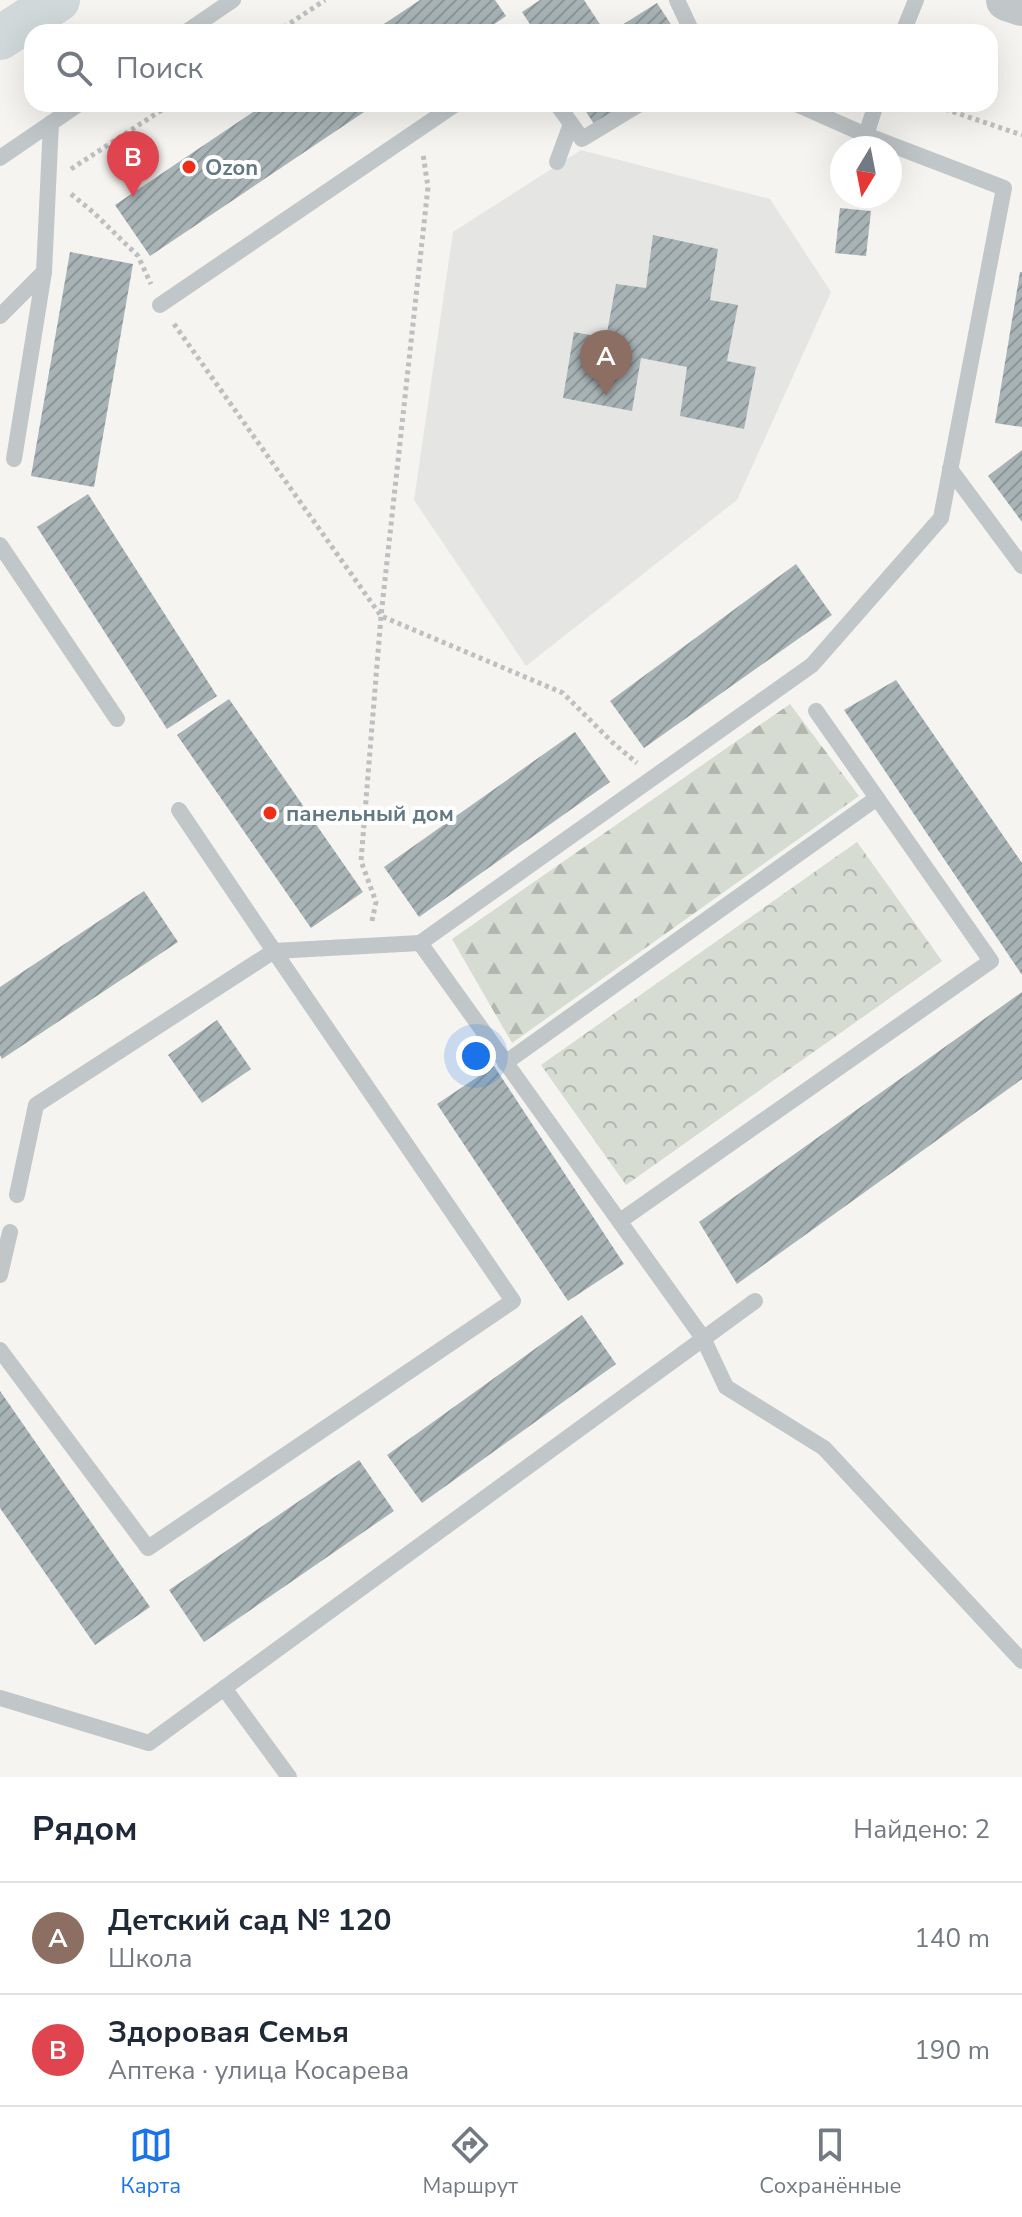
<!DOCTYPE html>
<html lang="ru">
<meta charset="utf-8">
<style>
:root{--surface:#fff;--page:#f2f2f3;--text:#1f2937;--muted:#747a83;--line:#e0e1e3;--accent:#1a73e8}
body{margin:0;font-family:"Nunito Sans",sans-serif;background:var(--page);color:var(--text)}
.compass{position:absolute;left:830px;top:136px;width:72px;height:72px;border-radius:50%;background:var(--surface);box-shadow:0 8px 32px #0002;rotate:190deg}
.you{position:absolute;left:476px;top:1056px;width:28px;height:28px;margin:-20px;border:6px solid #fff;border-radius:50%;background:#1a73e8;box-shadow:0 0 0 12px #1a73e833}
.badge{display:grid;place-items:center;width:52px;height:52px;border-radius:50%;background:var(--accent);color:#fff;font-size:26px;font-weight:700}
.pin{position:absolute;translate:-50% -66px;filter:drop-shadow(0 2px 4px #0008)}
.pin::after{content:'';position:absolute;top:42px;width:28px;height:24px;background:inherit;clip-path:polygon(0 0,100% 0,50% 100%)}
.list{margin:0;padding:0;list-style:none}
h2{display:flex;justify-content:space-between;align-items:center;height:104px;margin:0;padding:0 32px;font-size:34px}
h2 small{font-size:26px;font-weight:400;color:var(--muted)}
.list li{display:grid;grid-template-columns:52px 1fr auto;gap:24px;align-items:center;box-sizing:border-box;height:112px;padding:0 32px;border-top:2px solid var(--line)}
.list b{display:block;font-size:30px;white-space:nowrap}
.list p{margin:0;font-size:26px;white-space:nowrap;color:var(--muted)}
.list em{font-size:26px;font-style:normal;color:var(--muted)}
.icon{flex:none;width:44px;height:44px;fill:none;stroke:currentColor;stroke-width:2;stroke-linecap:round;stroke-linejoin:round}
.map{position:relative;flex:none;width:1022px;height:1777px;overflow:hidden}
.search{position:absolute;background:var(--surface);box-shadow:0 8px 32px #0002;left:24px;right:24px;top:24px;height:88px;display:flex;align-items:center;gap:20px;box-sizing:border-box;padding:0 28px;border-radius:24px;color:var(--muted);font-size:30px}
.sheet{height:328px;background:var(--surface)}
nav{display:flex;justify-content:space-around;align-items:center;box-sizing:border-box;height:112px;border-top:2px solid var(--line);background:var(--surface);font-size:22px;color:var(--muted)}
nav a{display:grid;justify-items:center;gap:4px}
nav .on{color:var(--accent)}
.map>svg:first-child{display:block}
.built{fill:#e5e6e4}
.forest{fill:url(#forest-firs)}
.park{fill:url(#park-crowns)}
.building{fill:url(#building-hatch)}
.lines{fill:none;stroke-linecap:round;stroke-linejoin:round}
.path{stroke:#bdbfc1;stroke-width:5;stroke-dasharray:4 4;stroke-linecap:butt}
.service{stroke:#c1c6c8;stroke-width:16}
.tertiary{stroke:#c1c6c8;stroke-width:42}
.primary{stroke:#d0d8da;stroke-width:44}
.poi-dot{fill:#ee2e17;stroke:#fff;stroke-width:3}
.labels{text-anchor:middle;stroke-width:8;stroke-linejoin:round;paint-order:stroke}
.poi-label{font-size:22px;font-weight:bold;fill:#617983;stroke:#fff;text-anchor:start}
</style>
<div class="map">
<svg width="1022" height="1777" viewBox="0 0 1022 1777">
<defs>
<pattern id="forest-firs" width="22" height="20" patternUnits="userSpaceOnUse" patternTransform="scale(2)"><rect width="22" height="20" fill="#d6dcd1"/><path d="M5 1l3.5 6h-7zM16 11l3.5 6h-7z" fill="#b1b7af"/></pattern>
<pattern id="park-crowns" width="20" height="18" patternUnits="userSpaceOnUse" patternTransform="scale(2)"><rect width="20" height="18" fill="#d6dcd1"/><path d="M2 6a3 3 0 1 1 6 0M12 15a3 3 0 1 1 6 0" fill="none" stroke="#b1b7af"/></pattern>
<pattern id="building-hatch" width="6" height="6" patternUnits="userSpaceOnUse" patternTransform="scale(2)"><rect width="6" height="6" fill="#a8b3b6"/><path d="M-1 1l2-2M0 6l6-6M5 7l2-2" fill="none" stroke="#8c9699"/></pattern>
</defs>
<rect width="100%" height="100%" fill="#f5f4f0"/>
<!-- built -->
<polygon class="built" points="581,150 770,199 831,292 737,500 526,666 414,500 453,232"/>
<!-- forest -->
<polygon class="forest" points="790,704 859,796 512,1043 452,939"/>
<!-- park -->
<polygon class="park" points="857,842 942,961 626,1185 541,1065"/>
<!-- building -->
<g class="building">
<polygon points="420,0 495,0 506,16 483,32 372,32"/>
<polygon points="540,0 584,0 605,32 535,32 522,12"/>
<polygon points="657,3 676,32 611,32"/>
<polygon points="265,104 376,104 150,256 115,205"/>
<polygon points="581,104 626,104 594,124"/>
<polygon points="840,208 871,211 866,256 835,253"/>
<polygon points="653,235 718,249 710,300 738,305 727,361 756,367 744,429 680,416 687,367 641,358 632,411 563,398 574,332 606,338 616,284 646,288"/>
<polygon points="70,252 133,264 94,487 31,476"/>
<polygon points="1020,272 1022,272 1022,427 995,423"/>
<polygon points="1022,450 1022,522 988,476"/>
<polygon points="88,494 217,696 167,729 37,527"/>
<polygon points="796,564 832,615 644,748 610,701"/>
<polygon points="896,680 1022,863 1022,975 844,710"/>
<polygon points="229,699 363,892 311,928 177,735"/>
<polygon points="575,732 610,782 419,917 384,867"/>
<polygon points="144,891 178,942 2,1059 0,1055 0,987"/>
<polygon points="1022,992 1022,1079 737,1284 699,1222"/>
<polygon points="217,1020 251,1069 202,1103 168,1055"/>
<polygon points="494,1066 624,1264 568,1301 437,1104"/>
<polygon points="582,1315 616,1364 422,1503 387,1455"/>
<polygon points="0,1391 150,1607 95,1645 0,1508"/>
<polygon points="359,1460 394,1511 204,1642 169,1590"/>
</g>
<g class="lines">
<!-- path -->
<g class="path">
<polyline points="277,32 325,0"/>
<polyline points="930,104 1022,135"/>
<polyline points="71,169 171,104"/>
<polyline points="71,194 93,212 138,256 151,284"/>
<polyline points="174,324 381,616 563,693 612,742 637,763"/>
<polyline points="372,921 376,902 361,861 381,616 428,187 423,154"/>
</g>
<!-- service -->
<g class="service">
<polyline points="677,0 692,32"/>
<polyline points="186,32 233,0"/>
<polyline points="903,32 916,0"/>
<polyline points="557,104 582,139 640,104"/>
<polyline points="866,135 876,104"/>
<polyline points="0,158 79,104"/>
<polyline points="557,162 571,124"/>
<polyline points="160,305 456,104"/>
<polyline points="0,316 44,272"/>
<polyline points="14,459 44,272 51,123"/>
<polyline points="950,469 1022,566"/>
<polyline points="0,545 117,719"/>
<polyline points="816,711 877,798"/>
<polyline points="179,810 274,951 420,943 703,1338 726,1387 824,1448 1022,1661"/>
<polyline points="420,943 812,665 941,518 1004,188 866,135 796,104"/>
<polyline points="505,1063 877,798 991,961 620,1221"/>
<polyline points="0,1275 10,1232"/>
<polyline points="0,1350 148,1548 513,1301 274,951 36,1105 17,1195"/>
<polyline points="224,1688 289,1777"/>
<polyline points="0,1698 149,1743 755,1301"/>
</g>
<!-- tertiary -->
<polyline class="tertiary" points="1007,0 1022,5"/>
<!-- primary -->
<polyline class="primary" points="0,38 58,0"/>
</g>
<!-- markers -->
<g class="poi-dot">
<circle cx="189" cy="167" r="8"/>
<circle cx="270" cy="813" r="8"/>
</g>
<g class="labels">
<!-- poi labels -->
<g class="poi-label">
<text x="205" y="175">Ozon</text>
<text x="286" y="821">панельный дом</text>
</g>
</g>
</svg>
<svg class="compass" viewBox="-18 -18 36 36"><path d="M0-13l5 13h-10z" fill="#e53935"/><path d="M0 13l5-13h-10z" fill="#747a83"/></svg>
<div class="you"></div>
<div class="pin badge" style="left:606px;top:396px;background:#8d6e63">A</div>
<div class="pin badge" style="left:133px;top:197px;background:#e0444e">B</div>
<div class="search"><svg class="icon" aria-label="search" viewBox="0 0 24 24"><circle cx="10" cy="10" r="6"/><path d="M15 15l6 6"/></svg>Поиск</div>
</div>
<section class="sheet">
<h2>Рядом<small>Найдено: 2</small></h2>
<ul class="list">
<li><span class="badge" style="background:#8d6e63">A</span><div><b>Детский сад № 120</b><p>Школа</p></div><em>140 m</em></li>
<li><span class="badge" style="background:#e0444e">B</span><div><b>Здоровая Семья</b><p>Аптека · улица Косарева</p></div><em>190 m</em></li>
</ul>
</section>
<nav>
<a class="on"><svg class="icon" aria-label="map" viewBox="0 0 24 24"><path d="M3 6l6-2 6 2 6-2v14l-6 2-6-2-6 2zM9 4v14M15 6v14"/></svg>Карта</a>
<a><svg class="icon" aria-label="directions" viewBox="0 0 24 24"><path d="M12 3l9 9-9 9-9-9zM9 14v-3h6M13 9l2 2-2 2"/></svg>Маршрут</a>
<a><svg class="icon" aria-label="saved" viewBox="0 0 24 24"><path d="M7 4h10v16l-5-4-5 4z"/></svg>Сохранённые</a>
</nav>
